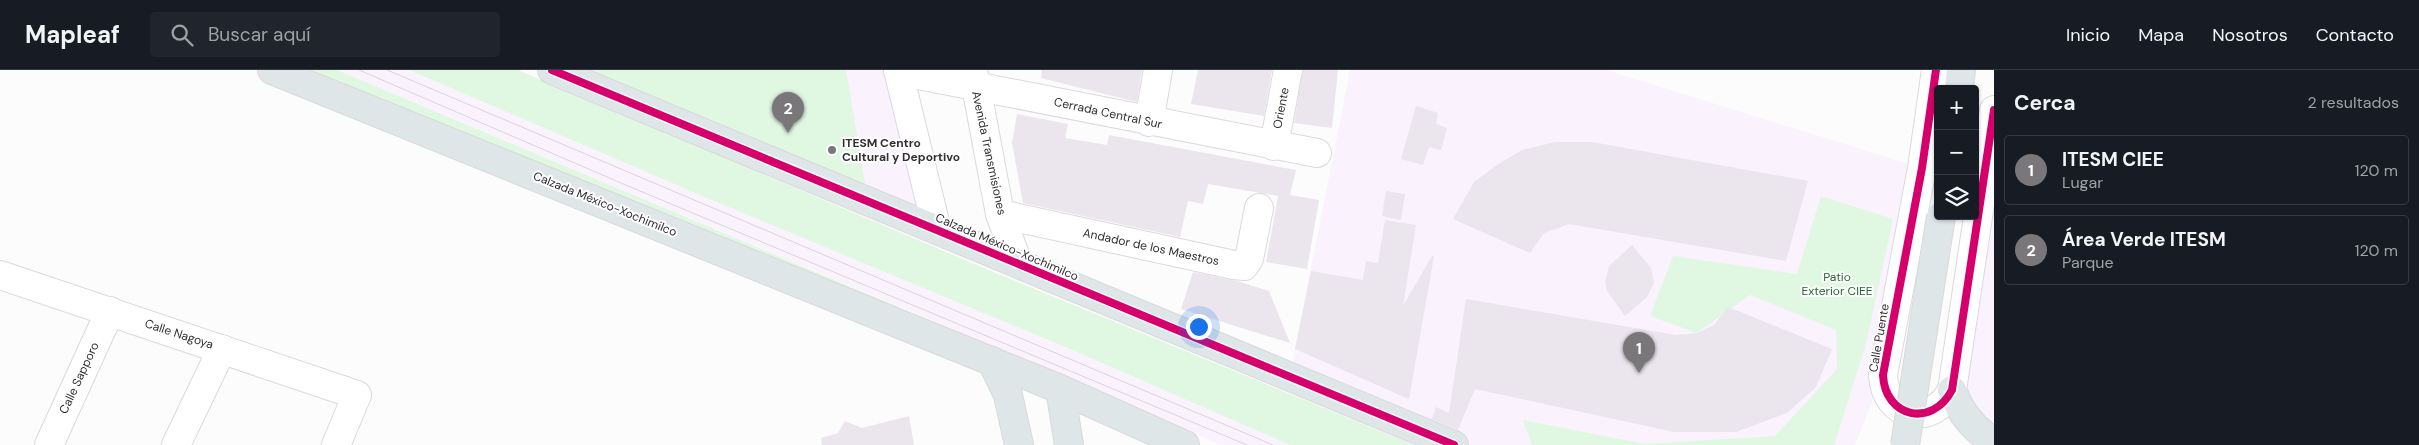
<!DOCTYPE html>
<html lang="es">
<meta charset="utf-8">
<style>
:root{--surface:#171b24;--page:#20242c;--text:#f1f3f6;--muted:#9ea1a6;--line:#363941;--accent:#79777a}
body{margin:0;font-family:"DM Sans",sans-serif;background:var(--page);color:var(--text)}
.controls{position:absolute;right:15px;top:15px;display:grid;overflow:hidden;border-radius:5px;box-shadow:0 1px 4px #0004}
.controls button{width:45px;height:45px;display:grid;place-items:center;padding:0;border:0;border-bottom:1px solid var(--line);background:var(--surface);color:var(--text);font:25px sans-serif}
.you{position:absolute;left:1198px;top:256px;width:18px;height:18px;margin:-12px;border:4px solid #fff;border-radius:50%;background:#1a73e8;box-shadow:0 0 0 8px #1a73e833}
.badge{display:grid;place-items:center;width:32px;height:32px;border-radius:50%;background:var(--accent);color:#fff;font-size:16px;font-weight:700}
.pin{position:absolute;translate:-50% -41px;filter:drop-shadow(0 1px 2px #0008)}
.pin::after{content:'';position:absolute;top:26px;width:18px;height:15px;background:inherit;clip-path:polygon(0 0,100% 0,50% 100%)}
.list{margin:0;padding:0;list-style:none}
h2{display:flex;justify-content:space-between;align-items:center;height:65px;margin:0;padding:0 20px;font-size:21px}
h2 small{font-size:16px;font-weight:400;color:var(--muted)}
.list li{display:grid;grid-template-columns:32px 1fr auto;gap:15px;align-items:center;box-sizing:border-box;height:70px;margin:0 10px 10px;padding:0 10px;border:1px solid var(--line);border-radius:5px}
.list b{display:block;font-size:19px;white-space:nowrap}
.list p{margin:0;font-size:16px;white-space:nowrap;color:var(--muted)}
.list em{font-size:16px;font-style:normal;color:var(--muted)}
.icon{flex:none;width:28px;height:28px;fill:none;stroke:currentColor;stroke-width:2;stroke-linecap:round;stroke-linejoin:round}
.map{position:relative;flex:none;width:1994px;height:375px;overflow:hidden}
header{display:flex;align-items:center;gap:30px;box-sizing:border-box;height:70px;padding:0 25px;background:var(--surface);border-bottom:1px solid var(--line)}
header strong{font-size:24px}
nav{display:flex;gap:28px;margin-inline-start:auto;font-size:18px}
.search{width:350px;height:45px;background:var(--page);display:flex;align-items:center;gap:12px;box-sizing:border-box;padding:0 18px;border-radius:5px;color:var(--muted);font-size:19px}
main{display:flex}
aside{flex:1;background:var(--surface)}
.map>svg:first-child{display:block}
.built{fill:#faf2fd}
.green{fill:#e0f8e1}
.building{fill:#ebe5ed}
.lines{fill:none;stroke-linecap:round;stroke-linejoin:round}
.minor-casing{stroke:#dcd9dc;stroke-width:30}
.major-casing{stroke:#d9d9da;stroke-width:30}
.minor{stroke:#fff;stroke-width:28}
.major{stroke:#dfe6e8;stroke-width:28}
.tram{stroke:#d7d7d7;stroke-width:1}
.major-bridge-casing{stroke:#d9d9da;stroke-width:30;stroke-linecap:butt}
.major-bridge{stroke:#dfe6e8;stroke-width:28}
.cycleway-casing{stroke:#fff;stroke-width:11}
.cycleway{stroke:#d6006c;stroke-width:8}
.poi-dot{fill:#79777a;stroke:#fff;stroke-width:2}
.labels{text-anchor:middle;stroke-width:4;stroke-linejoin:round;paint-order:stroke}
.street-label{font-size:12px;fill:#332f34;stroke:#fff}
.poi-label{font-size:12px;font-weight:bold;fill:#332f34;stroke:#fff;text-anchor:start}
.park-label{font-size:12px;fill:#24662f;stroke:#fff}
</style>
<header>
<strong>Mapleaf</strong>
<div class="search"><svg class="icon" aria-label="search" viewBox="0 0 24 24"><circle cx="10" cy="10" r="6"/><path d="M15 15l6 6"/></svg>Buscar aquí</div>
<nav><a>Inicio</a><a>Mapa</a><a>Nosotros</a><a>Contacto</a></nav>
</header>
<main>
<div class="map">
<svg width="1994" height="375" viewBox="0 0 1994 375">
<rect width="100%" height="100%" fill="#fcfcfc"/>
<!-- built -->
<g class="built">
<polygon points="337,0 409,0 702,126 1070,279 1290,375 1221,375 974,268"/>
<polygon points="553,0 898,0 937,160"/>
<polygon points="1350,0 1606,0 1922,98 1883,305 1855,375 1469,375 1400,350 1290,305"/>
<polygon points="1994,104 1994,367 1961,329"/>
</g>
<!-- green -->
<g class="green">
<polygon points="313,0 337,0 899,237 897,245"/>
<polygon points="409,0 518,0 984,198 1414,375 1290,375 1070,279 702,126"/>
<polygon points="573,0 846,0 867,126"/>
<polygon points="1821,126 1893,149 1866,274 1834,375 1532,375 1523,350 1645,374 1775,366 1837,299 1836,260 1750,225 1697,263 1650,246 1673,186 1797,204"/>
</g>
<!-- building -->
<g class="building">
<polygon points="1042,0 1142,0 1137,32 1041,8"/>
<polygon points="1198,0 1272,0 1264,46 1191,34"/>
<polygon points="1303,0 1338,0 1332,58 1294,53"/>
<polygon points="1416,36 1438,43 1436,54 1447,58 1441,80 1429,77 1423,95 1401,89"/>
<polygon points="1017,44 1068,54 1065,68 1107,75 1109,65 1296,100 1290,125 1319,130 1307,199 1266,192 1278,126 1208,114 1203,134 1188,131 1180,167 1023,133 1012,73"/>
<polygon points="1555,72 1592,72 1808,111 1786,191 1569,154 1544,163 1530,183 1453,149 1474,112 1497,95 1522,80"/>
<polygon points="1386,121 1405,124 1401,150 1382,146"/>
<polygon points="1385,150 1416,155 1403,236 1432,186 1434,186 1409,329 1295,279 1311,201 1363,210 1366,191 1378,193"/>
<polygon points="1632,175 1651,198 1654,213 1647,227 1625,246 1607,221 1605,212 1609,196"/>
<polygon points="1193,202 1237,211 1269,221 1290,273 1181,239"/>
<polygon points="1466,229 1676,265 1697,263 1714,255 1728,237 1832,279 1816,317 1787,343 1736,362 1674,362 1475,319 1458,360 1432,349 1436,337 1449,343"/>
<polygon points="909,346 914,375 822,375 821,368 838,363 845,351 862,358"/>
</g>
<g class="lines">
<!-- minor casing -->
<g class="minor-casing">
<g id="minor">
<polyline points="898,0 937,160"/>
<polyline points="973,0 1000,144 1018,193"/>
<path d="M1936 0 1922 98 1883 305C1885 348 1932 358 1952 320L1994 40"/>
<polyline points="898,1 1317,83"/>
<polyline points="1149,52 1158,0"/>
<polyline points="1274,76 1288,0"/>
<polyline points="1000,144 1234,195 1244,196 1249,189 1259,138"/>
<polyline points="0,205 357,325 336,375"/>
<polyline points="49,375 110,241"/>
<polyline points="176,375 222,279"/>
</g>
</g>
<!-- major casing -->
<g class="major-casing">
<g id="major">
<polyline points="272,0 1060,319 1185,375"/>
<polyline points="552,0 1454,375"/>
<polyline points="1959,19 1961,0"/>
<polyline points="992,291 1008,325 1019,375"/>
<polyline points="1060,319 1069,375"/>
<path d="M1952 320C1960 343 1973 359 1994 372"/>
</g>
</g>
<!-- minor -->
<use href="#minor" class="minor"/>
<!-- major -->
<use href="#major" class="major"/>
<!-- tram -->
<g class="tram">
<polyline points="359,0 621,113 1247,375"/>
<polyline points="387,0 1273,375"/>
</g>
<!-- major-bridge casing -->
<g class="major-bridge-casing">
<polyline id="major-bridge" points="1905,375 1941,146"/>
</g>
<!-- major-bridge -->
<use href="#major-bridge" class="major-bridge"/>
<!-- cycleway casing -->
<g class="cycleway-casing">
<g id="cycleway">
<polyline points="552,0 1454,375"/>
<path d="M1936 0 1922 98 1883 305C1885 348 1932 358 1952 320L1994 40"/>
</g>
</g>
<!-- cycleway -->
<use href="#cycleway" class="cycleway"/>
</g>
<!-- markers -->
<circle class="poi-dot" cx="832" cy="80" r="5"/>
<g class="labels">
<!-- street labels -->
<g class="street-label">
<text transform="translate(1281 38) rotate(-79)" y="4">Oriente</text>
<text transform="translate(1108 43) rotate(12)" y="4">Cerrada Central Sur</text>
<text transform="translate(989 83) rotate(78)" y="4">Avenida Transmisiones</text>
<text transform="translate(605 134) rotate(22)" y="4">Calzada México-Xochimilco</text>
<text transform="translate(1007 177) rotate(23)" y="4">Calzada México-Xochimilco</text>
<text transform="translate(1151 177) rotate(12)" y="4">Andador de los Maestros</text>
<text transform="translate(179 264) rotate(18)" y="4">Calle Nagoya</text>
<text transform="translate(1879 268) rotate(-80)" y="4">Calle Puente</text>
<text transform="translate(79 308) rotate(-65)" y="4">Calle Sapporo</text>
</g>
<!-- poi labels -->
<g class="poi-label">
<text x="842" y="77">ITESM Centro<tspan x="842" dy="14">Cultural y Deportivo</tspan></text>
</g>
<!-- park labels -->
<g class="park-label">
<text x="1837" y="211">Patio<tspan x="1837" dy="14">Exterior CIEE</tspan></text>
</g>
</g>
</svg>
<div class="controls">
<button>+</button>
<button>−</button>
<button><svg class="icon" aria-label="layers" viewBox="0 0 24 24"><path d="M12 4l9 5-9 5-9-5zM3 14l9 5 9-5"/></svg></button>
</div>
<div class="you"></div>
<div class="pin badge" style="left:1639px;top:303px">1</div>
<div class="pin badge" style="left:788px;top:63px">2</div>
</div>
<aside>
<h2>Cerca<small>2 resultados</small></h2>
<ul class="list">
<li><span class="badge">1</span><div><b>ITESM CIEE</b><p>Lugar</p></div><em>120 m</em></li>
<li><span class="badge">2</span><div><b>Área Verde ITESM</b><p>Parque</p></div><em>120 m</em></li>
</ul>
</aside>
</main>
